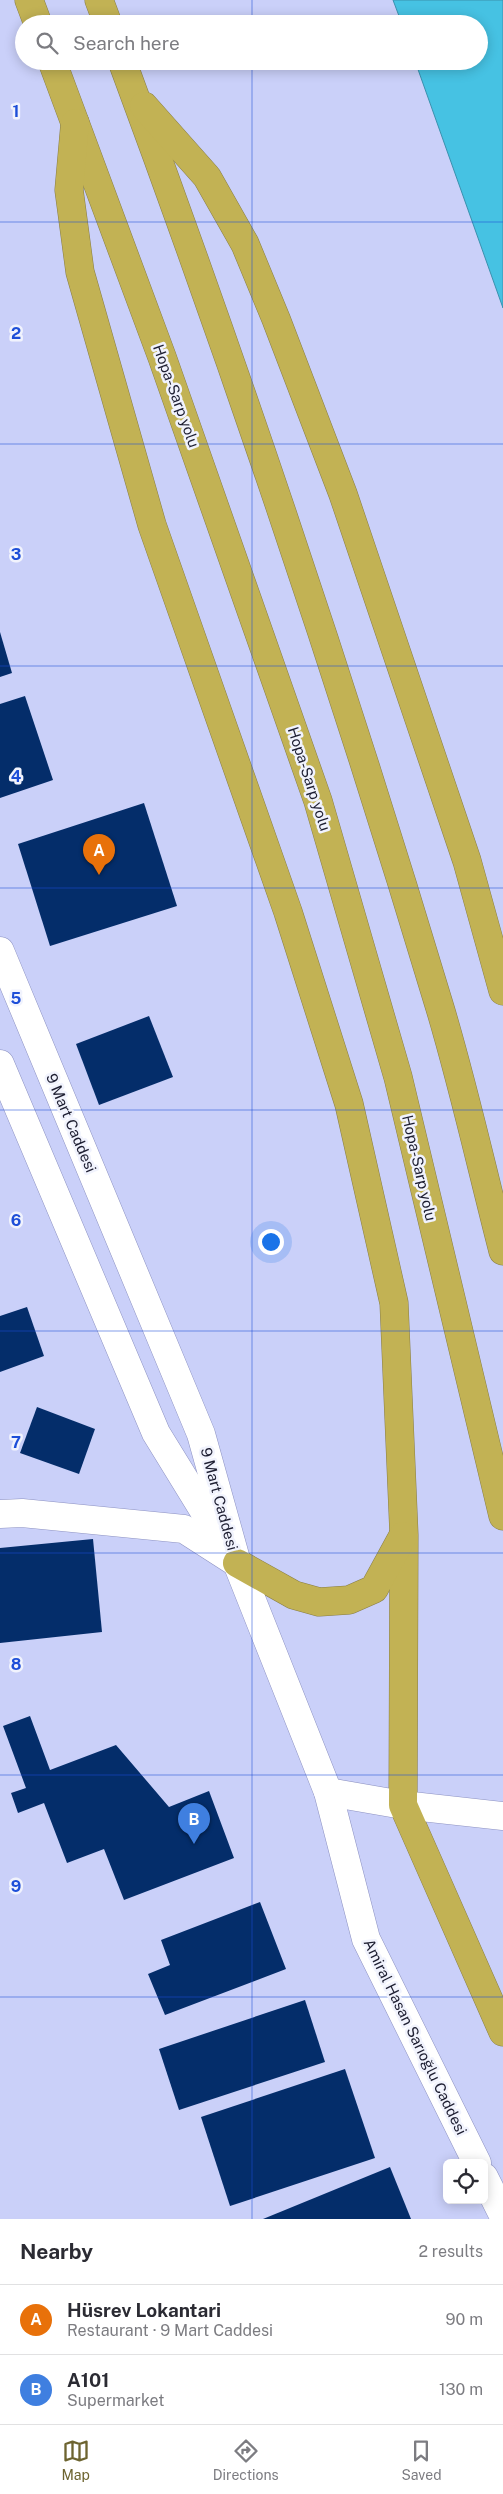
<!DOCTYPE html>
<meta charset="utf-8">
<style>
:root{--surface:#fff;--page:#f2f2f3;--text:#2b2b33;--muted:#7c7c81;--line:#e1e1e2;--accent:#6d6430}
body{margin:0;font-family:"Public Sans",sans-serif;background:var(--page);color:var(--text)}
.controls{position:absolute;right:15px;bottom:15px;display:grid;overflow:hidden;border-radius:8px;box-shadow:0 2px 12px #0003}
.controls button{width:45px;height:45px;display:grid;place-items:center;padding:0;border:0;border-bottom:1px solid var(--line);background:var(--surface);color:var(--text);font:25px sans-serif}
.you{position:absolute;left:270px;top:1241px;width:18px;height:18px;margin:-12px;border:4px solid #fff;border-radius:50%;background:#1a73e8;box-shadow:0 0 0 8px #1a73e833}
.badge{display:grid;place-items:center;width:32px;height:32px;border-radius:50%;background:var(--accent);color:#fff;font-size:16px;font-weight:700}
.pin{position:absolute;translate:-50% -41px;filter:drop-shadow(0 1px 2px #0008)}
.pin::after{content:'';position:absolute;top:26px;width:18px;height:15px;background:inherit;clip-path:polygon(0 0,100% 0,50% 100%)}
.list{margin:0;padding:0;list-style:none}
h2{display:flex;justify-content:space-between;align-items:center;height:65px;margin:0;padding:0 20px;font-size:21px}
h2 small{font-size:16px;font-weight:400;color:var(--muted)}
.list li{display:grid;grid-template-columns:32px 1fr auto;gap:15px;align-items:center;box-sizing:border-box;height:70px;padding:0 20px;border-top:1px solid var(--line)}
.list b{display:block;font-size:19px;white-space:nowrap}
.list p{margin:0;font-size:16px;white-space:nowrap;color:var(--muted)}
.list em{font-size:16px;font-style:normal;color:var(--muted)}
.icon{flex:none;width:28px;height:28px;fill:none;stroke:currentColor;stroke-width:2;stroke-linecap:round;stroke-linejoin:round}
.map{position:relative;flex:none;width:503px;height:2219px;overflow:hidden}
.search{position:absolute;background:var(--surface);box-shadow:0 2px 12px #0003;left:15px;right:15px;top:15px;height:55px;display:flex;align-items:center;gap:12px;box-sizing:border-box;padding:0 18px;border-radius:28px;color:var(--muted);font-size:19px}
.sheet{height:205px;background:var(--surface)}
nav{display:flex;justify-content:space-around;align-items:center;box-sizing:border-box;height:70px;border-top:1px solid var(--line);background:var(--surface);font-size:14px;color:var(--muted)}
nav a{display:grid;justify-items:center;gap:2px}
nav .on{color:var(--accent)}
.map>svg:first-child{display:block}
.water{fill:#46c2e3;stroke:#3a91ae}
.building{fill:#042d6a}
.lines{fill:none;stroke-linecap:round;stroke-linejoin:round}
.street-casing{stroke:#8d92c2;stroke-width:29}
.secondary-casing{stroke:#8d92c2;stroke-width:29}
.highway-casing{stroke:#887e48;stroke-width:29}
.street{stroke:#fff;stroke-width:28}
.secondary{stroke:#fff;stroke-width:28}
.highway{stroke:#c2b254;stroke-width:28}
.grid{fill:none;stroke:#1d4ed8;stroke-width:1;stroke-opacity:0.55}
.labels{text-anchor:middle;stroke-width:5;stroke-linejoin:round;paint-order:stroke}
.street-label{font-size:15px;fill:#1d1e31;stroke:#f1f3fd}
.grid-label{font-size:16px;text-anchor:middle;font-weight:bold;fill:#1d4ed8;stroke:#f1f3fd;stroke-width:5;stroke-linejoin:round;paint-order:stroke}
</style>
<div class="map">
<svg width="503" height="2219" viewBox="0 0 503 2219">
<rect width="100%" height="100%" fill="#cad0f9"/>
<!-- water -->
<polygon class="water" points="393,0 503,0 503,308 415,61 479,61 479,24 402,24"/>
<!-- building -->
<g class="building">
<polygon points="0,632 12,673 0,677"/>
<polygon points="25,696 53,780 0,798 0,704"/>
<polygon points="144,803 177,906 50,946 18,844"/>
<polygon points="149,1016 173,1077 99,1105 76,1044"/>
<polygon points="27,1307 44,1356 0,1372 0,1316"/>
<polygon points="37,1407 95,1429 79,1474 20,1453"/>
<polygon points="93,1539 102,1632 0,1643 0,1548"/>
<polygon points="30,1716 50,1770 116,1745 169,1807 209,1791 234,1858 124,1900 104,1849 67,1863 44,1803 18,1813 11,1793 26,1788 3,1726"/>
<polygon points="260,1902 286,1969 165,2015 148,1974 170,1965 161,1940"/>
<polygon points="305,2000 325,2062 179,2110 159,2049"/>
<polygon points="345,2069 375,2158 230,2206 201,2117"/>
<polygon points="390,2167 411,2219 263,2219"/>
</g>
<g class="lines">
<!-- street casing -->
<g class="street-casing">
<polyline id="street" points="0,1514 22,1513 184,1529 237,1563"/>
</g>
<!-- secondary casing -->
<g class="secondary-casing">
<g id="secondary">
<polyline points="0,951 201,1434 237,1563 328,1792 366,1939 477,2163"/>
<polyline points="0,1064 156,1433 220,1537"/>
<polyline points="328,1792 403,1805 503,1816"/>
<polyline points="484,2177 503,2215"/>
</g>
</g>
<!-- highway casing -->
<g class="highway-casing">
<g id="highway">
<polyline points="29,0 38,24"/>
<polyline points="99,0 108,24"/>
<polyline points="52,61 162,357 318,801 398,1077 503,1516"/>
<path d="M122 61C238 374 344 688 440 1008 464 1088 482 1170 503 1251"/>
<polyline points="144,106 207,177 245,244 276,319 343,494 467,861 503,991"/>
<polyline points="75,123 69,190 80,272 152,525 288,912 349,1104 394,1303 404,1535 403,1805 503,2032"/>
<polyline points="237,1563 294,1595 319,1602 349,1600 374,1589 403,1536"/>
</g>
</g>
<!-- street -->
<use href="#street" class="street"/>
<!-- secondary -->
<use href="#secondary" class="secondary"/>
<!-- highway -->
<use href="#highway" class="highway"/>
</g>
<!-- grid -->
<path class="grid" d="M252 0V24M252 61V2219M0 222H503M0 444H503M0 666H503M0 888H503M0 1110H503M0 1331H503M0 1553H503M0 1775H503M0 1997H503"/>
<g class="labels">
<!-- street labels -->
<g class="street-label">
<text transform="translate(176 396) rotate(70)" y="5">Hopa-Sarp yolu</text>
<text transform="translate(309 779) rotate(72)" y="5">Hopa-Sarp yolu</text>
<text transform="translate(71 1123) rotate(67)" y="5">9 Mart Caddesi</text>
<text transform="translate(419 1168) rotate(77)" y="5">Hopa-Sarp yolu</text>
<text transform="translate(219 1499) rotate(75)" y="5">9 Mart Caddesi</text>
<text transform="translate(415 2037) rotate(64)" y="5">Amiral Hasan Sarıoğlu Caddesi</text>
</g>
</g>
<g class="grid-label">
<text x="16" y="117">1</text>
<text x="16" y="339">2</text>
<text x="16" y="560">3</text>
<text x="16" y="782">4</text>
<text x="16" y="1004">5</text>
<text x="16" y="1226">6</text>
<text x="16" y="1448">7</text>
<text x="16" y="1670">8</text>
<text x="16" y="1892">9</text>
</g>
</svg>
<div class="controls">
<button><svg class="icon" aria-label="locate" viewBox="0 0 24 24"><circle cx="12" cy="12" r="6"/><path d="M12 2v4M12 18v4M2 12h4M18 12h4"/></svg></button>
</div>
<div class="you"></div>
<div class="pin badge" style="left:99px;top:875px;background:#e8710a">A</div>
<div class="pin badge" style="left:194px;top:1844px;background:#3f7fe0">B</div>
<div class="search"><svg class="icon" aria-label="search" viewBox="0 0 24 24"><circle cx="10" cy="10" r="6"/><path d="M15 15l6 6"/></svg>Search here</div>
</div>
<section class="sheet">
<h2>Nearby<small>2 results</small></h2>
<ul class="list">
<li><span class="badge" style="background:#e8710a">A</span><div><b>Hüsrev Lokantari</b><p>Restaurant · 9 Mart Caddesi</p></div><em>90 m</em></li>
<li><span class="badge" style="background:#3f7fe0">B</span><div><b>A101</b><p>Supermarket</p></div><em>130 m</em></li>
</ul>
</section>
<nav>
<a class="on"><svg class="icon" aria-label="map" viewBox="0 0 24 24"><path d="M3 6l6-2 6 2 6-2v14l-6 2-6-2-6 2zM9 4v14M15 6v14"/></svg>Map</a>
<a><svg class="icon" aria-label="directions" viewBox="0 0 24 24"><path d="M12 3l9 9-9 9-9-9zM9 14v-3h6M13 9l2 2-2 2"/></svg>Directions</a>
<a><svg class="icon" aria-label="saved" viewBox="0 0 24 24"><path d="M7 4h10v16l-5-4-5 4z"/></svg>Saved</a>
</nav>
